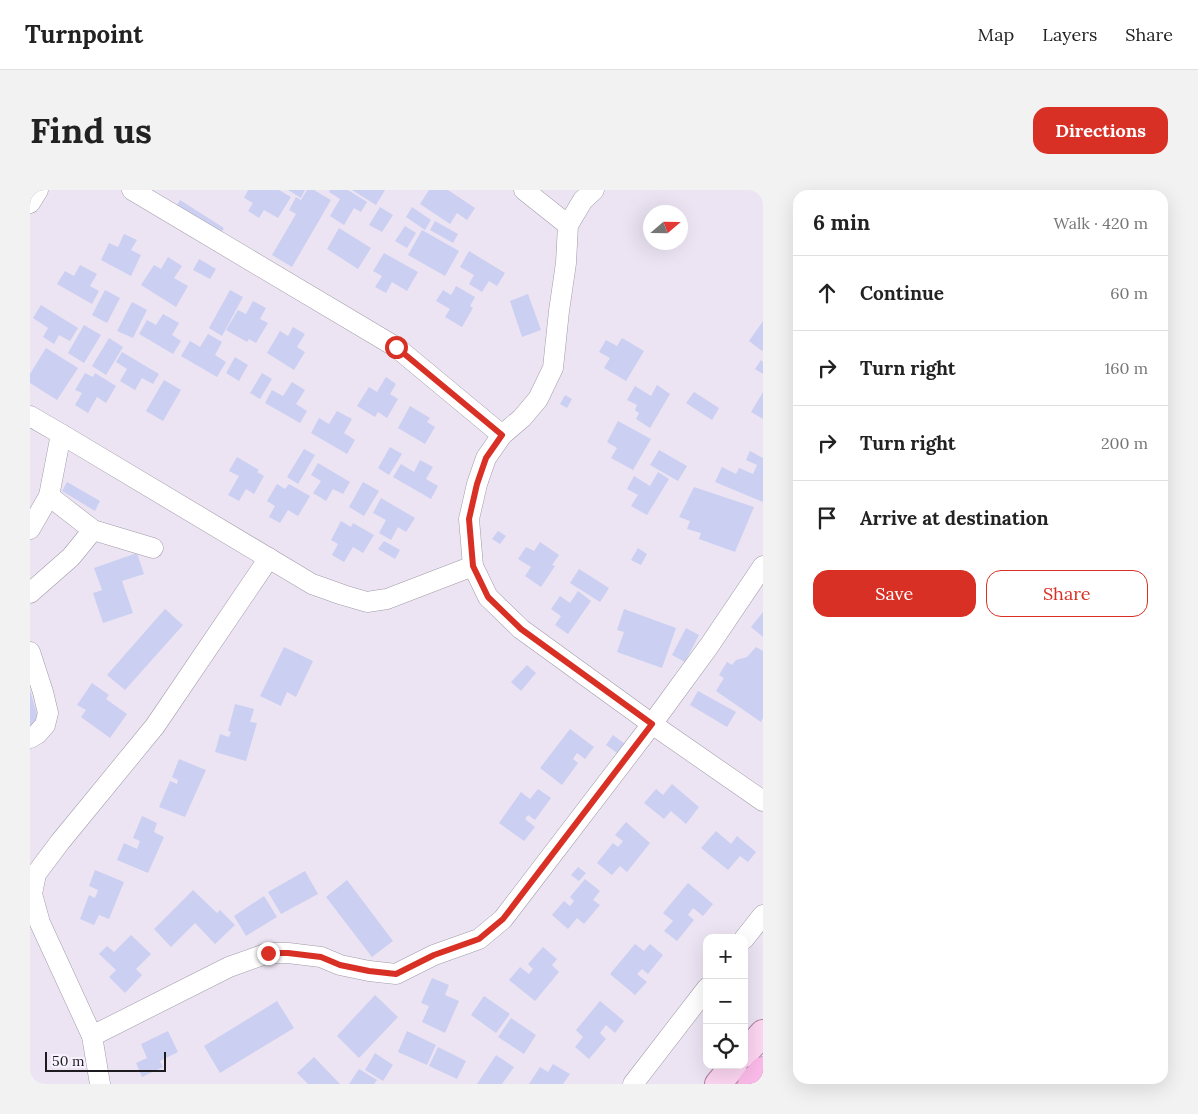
<!DOCTYPE html>
<meta charset="utf-8">
<style>
:root{--surface:#fff;--page:#f2f2f2;--text:#222;--muted:#767676;--line:#e0e0e0;--accent:#d93025}
body{margin:0;font-family:Lora,serif;background:var(--page);color:var(--text)}
.controls{position:absolute;right:15px;bottom:15px;display:grid;overflow:hidden;border-radius:10px;box-shadow:0 5px 20px #0002}
.controls button{width:45px;height:45px;display:grid;place-items:center;padding:0;border:0;border-bottom:1px solid var(--line);background:var(--surface);color:var(--text);font:25px sans-serif}
.compass{position:absolute;left:613px;top:15px;width:45px;height:45px;border-radius:50%;background:var(--surface);box-shadow:0 5px 20px #0002;rotate:70deg}
.scale{position:absolute;left:15px;bottom:12px;width:121px;box-sizing:border-box;padding-left:5px;border:2px solid #1e1b20;border-top:0;font-size:14px;line-height:18px;white-space:nowrap;color:#1e1b20;-webkit-text-stroke:4px #f8f2fe;paint-order:stroke}
.stop{position:absolute;width:15px;height:15px;margin:-11px;border:4px solid #d93025;border-radius:50%;background:#fff}
.stop.end{background:#d93025;border-color:#fff;box-shadow:0 1px 5px #0008}
.list{margin:0;padding:0;list-style:none}
h2{display:flex;justify-content:space-between;align-items:center;height:65px;margin:0;padding:0 20px;font-size:21px}
h2 small{font-size:16px;font-weight:400;color:var(--muted)}
.list li{display:grid;grid-template-columns:32px 1fr auto;gap:15px;align-items:center;box-sizing:border-box;height:75px;padding:0 20px;border-top:1px solid var(--line)}
.list b{display:block;font-size:19px;white-space:nowrap}
.list em{font-size:16px;font-style:normal;color:var(--muted)}
.actions{display:flex;gap:10px;padding:15px 20px}
.actions a{flex:1;padding:11px 0;border:1px solid var(--accent);border-radius:15px;text-align:center;font-size:18px;color:var(--accent)}
.actions .main{background:var(--accent);color:#fff}
.icon{flex:none;width:28px;height:28px;fill:none;stroke:currentColor;stroke-width:2;stroke-linecap:round;stroke-linejoin:round}
.map{position:relative;flex:none;width:733px;height:894px;overflow:hidden;border-radius:15px}
header{display:flex;align-items:center;gap:30px;box-sizing:border-box;height:70px;padding:0 25px;background:var(--surface);border-bottom:1px solid var(--line)}
header strong{font-size:24px}
nav{display:flex;gap:28px;margin-inline-start:auto;font-size:18px}
.intro{display:flex;align-items:center;justify-content:space-between;box-sizing:border-box;height:120px;padding:0 30px}
h1{margin:0;font-size:35px}
.button{padding:12px 22px;border-radius:15px;background:var(--accent);color:#fff;font-size:18px;font-weight:700}
main{display:flex;gap:30px;padding:0 30px}
aside{flex:1;background:var(--surface);border-radius:15px;box-shadow:0 5px 20px #0002}
.map>svg:first-child{display:block}
.building{fill:#cbcff1}
.lines{fill:none;stroke-linecap:round;stroke-linejoin:round}
.minor-casing{stroke:#a19aa8;stroke-width:21}
.major-casing{stroke:#ad82a2;stroke-width:28}
.highway-casing{stroke:#ad82a2;stroke-width:29}
.minor{stroke:#fff;stroke-width:20}
.major{stroke:#fcd5f1;stroke-width:26}
.highway{stroke:#fab9e8;stroke-width:28}
.route{stroke:#d93025;stroke-width:6}
</style>
<header>
<strong>Turnpoint</strong>
<nav><a>Map</a><a>Layers</a><a>Share</a></nav>
</header>
<div class="intro"><h1>Find us</h1><a class="button">Directions</a></div>
<main>
<div class="map">
<svg width="733" height="894" viewBox="0 0 733 894">
<rect width="100%" height="100%" fill="#ece4f3"/>
<!-- building -->
<g class="building">
<polygon points="218,0 249,0 261,7 248,28 234,20 229,28 218,21 223,13 214,8"/>
<polygon points="258,0 275,0 271,8"/>
<polygon points="277,0 284,0 301,10 262,77 242,65 266,24 259,20 266,7 271,10"/>
<polygon points="300,0 318,0 337,12 331,22 324,18 314,35 300,26 310,9 299,2"/>
<polygon points="322,0 355,0 346,15"/>
<polygon points="399,0 418,0 445,18 437,30 427,23 420,34 390,14"/>
<polygon points="150,10 194,38 188,48 144,20"/>
<polygon points="350,17 363,25 352,42 339,35"/>
<polygon points="382,17 401,30 395,40 376,27"/>
<polygon points="405,31 428,44 423,53 400,40"/>
<polygon points="375,36 386,43 377,58 365,51"/>
<polygon points="309,38 341,58 328,79 297,59"/>
<polygon points="392,40 429,61 415,86 378,65"/>
<polygon points="94,44 107,50 101,60 111,65 101,86 71,70 79,53 88,57"/>
<polygon points="439,61 475,83 467,96 459,91 452,102 439,94 444,85 430,77"/>
<polygon points="354,63 388,82 377,101 362,92 356,103 345,97 352,86 343,81"/>
<polygon points="138,67 152,76 144,88 158,96 146,117 111,95 124,75 131,79"/>
<polygon points="169,69 186,79 180,89 163,80"/>
<polygon points="50,75 67,84 60,96 69,101 62,114 27,94 35,81 44,86"/>
<polygon points="426,96 445,107 440,116 443,118 432,137 415,127 420,119 406,111 413,100 421,105"/>
<polygon points="75,100 90,108 77,133 62,125"/>
<polygon points="200,100 213,107 192,146 179,138"/>
<polygon points="498,104 511,140 492,147 480,111"/>
<polygon points="223,111 236,118 230,129 238,133 226,153 219,149 217,152 196,140 208,120 216,124"/>
<polygon points="102,112 117,120 103,148 87,141"/>
<polygon points="11,115 48,138 40,151 29,145 24,154 13,147 18,138 3,128"/>
<polygon points="133,124 149,133 142,145 151,151 143,164 109,144 117,130 126,135"/>
<polygon points="733,131 733,160 732,161 719,151"/>
<polygon points="54,135 71,145 54,173 38,163"/>
<polygon points="263,137 275,144 267,157 275,162 264,180 237,163 250,141 258,146"/>
<polygon points="178,144 192,152 185,165 196,172 187,187 151,166 160,151 170,157"/>
<polygon points="79,148 93,157 76,185 62,176"/>
<polygon points="592,148 614,161 596,191 574,178 580,168 569,162 576,150 587,156"/>
<polygon points="16,158 48,178 27,210 0,193 0,184"/>
<polygon points="92,162 129,184 123,194 112,188 105,200 90,191 97,179 86,172"/>
<polygon points="205,167 218,175 209,191 196,183"/>
<polygon points="731,170 733,172 733,184 725,179"/>
<polygon points="55,183 63,187 65,183 86,196 76,213 67,207 58,223 45,215 52,203 45,200"/>
<polygon points="232,183 242,189 230,209 220,203"/>
<polygon points="356,187 366,194 360,204 368,209 357,228 348,222 345,227 327,216 339,197 347,202"/>
<polygon points="134,190 151,200 133,231 116,221"/>
<polygon points="262,192 275,200 266,214 277,221 270,233 235,213 242,200 253,206"/>
<polygon points="627,195 640,204 620,238 606,229 609,223 605,220 607,215 597,210 605,196 621,206"/>
<polygon points="664,202 689,218 682,230 656,213"/>
<polygon points="733,202 733,229 721,222"/>
<polygon points="535,205 542,209 537,218 530,214"/>
<polygon points="380,216 400,228 397,232 405,237 395,254 368,238"/>
<polygon points="307,221 322,229 314,243 325,250 317,264 281,243 289,228 299,234"/>
<polygon points="588,231 621,249 603,280 581,268 587,258 577,252"/>
<polygon points="360,257 372,264 359,285 348,278"/>
<polygon points="274,259 285,265 268,294 257,287"/>
<polygon points="629,260 657,276 648,291 620,275"/>
<polygon points="720,261 733,268 733,312 685,292 692,277 706,284 709,278 723,284 727,275 716,270"/>
<polygon points="207,267 229,280 227,282 234,286 224,304 216,299 209,311 198,305 209,286 199,281"/>
<polygon points="390,270 403,277 396,289 408,296 401,309 363,287 371,274 384,282"/>
<polygon points="288,273 320,292 313,304 303,299 296,311 283,303 291,291 281,285"/>
<polygon points="628,282 639,289 617,325 601,316 608,305 597,299 604,286 620,296"/>
<polygon points="37,292 70,311 65,321 32,301"/>
<polygon points="333,292 349,301 334,326 319,317"/>
<polygon points="247,294 255,299 259,294 280,306 268,326 258,320 250,333 239,327 245,316 237,311"/>
<polygon points="664,297 724,317 705,362 669,349 671,343 657,339 660,331 649,327"/>
<polygon points="351,308 385,328 376,342 368,337 361,350 349,343 356,330 343,323"/>
<polygon points="311,331 321,337 323,333 344,345 333,363 323,357 314,372 302,365 308,354 301,350"/>
<polygon points="468,341 476,346 470,354 462,349"/>
<polygon points="354,351 370,360 365,369 348,359"/>
<polygon points="510,352 529,365 522,375 525,376 511,397 495,386 501,377 488,369 496,357 504,361"/>
<polygon points="608,358 617,364 611,375 601,370"/>
<polygon points="107,363 114,384 92,391 103,423 73,433 63,403 72,400 64,378"/>
<polygon points="549,379 579,398 570,412 540,393"/>
<polygon points="548,401 561,411 538,444 525,435 531,426 521,419 530,406 540,413"/>
<polygon points="135,419 153,435 95,500 77,485"/>
<polygon points="594,419 646,438 632,478 587,462 594,442 587,440"/>
<polygon points="733,422 733,447 721,437"/>
<polygon points="656,438 669,445 655,472 642,465"/>
<polygon points="254,457 283,471 266,507 257,502 251,516 230,506"/>
<polygon points="726,457 733,461 733,528 731,532 686,501 694,488 689,485 697,472 702,475 706,470 717,467"/>
<polygon points="497,475 506,483 491,501 481,492"/>
<polygon points="62,493 79,505 76,509 97,524 80,548 51,527 56,520 47,515"/>
<polygon points="0,500 10,535 0,538"/>
<polygon points="668,501 706,522 697,537 660,515"/>
<polygon points="205,514 224,519 220,532 227,533 216,571 185,562 190,544 199,547 201,542 198,541"/>
<polygon points="540,539 564,557 555,569 547,563 543,569 548,573 532,595 510,578"/>
<polygon points="583,545 595,554 587,563 576,555"/>
<polygon points="149,569 176,580 155,627 129,617 140,591 147,594 148,590 142,587"/>
<polygon points="642,594 669,617 656,634 641,621 634,629 614,613 626,599 633,605"/>
<polygon points="508,599 521,608 505,630 498,625 495,629 505,637 494,651 469,633 491,602 500,609"/>
<polygon points="112,626 127,633 124,642 134,647 118,683 87,670 94,653 107,659 110,651 103,648"/>
<polygon points="596,632 620,653 597,682 590,676 582,685 567,673 583,653 588,657 593,651 585,645"/>
<polygon points="686,641 701,654 707,646 726,662 718,672 710,666 698,680 671,658"/>
<polygon points="548,677 556,683 549,691 541,685"/>
<polygon points="65,680 94,692 79,729 69,725 64,735 50,729 59,705 65,708 68,700 59,696"/>
<polygon points="275,681 288,704 251,724 238,702"/>
<polygon points="555,689 570,701 563,710 570,715 554,734 547,728 538,739 522,725 534,711 540,716 544,711 540,707"/>
<polygon points="317,690 363,751 342,767 296,707"/>
<polygon points="658,693 683,714 673,726 663,718 658,725 664,730 647,751 634,741 643,731 633,723"/>
<polygon points="163,700 187,723 190,720 205,735 185,754 165,733 141,757 124,739"/>
<polygon points="234,706 247,727 216,746 204,726"/>
<polygon points="101,745 121,764 106,779 112,785 95,803 79,787 86,780 69,764 77,756 84,762"/>
<polygon points="605,754 614,761 620,754 633,765 618,784 612,779 607,784 617,792 605,805 580,784"/>
<polygon points="513,757 527,769 522,775 529,782 505,811 479,790 490,777 499,784 503,779 498,774"/>
<polygon points="402,788 419,795 415,805 429,811 415,843 392,832 399,816 391,813"/>
<polygon points="345,805 368,827 329,868 307,846"/>
<polygon points="454,806 480,824 466,843 441,825"/>
<polygon points="247,811 264,838 190,883 174,856"/>
<polygon points="570,811 594,831 585,843 576,835 570,843 576,849 559,869 545,857 553,847 546,840"/>
<polygon points="481,828 506,845 494,864 468,847"/>
<polygon points="138,841 148,862 130,871 133,877 112,887 106,873 117,868 111,854"/>
<polygon points="377,841 406,855 397,875 368,862"/>
<polygon points="408,857 436,871 427,889 399,876"/>
<polygon points="345,863 363,875 353,891 335,880"/>
<polygon points="466,865 484,877 472,894 447,894"/>
<polygon points="284,867 310,894 278,894 267,883"/>
<polygon points="523,874 540,884 533,894 499,894 510,877 518,882"/>
<polygon points="329,879 347,890 344,894 319,894"/>
</g>
<g class="lines">
<!-- minor casing -->
<g class="minor-casing">
<g id="minor">
<polyline points="102,0 366,157 472,245"/>
<polyline points="494,0 538,35"/>
<polyline points="564,0 553,10 538,35 536,73 529,121 523,178 508,209 492,228 472,245 456,268 447,294 439,329 443,376 458,407 491,439 622,534 733,611"/>
<polyline points="0,13 8,0"/>
<polyline points="0,226 31,244 282,394 313,405 337,412 357,409 443,376"/>
<polyline points="19,306 63,340 123,358"/>
<polyline points="0,339 19,306 31,244"/>
<polyline points="0,403 41,367 63,340"/>
<polyline points="0,462 13,502 18,523 15,535 7,544 0,548"/>
<polyline points="714,749 733,725"/>
<polyline points="62,846 199,777 238,763 258,763 291,767 310,775 339,781 366,784 404,765 449,749 473,729 622,534 679,456 733,376"/>
<polyline points="70,894 62,846 10,733 2,704 6,684 30,652 125,536 239,368"/>
<polyline points="603,894 677,798"/>
</g>
</g>
<!-- major casing -->
<g class="major-casing">
<g id="major">
<polyline points="714,864 733,843"/>
<polyline points="688,894 704,875"/>
</g>
</g>
<!-- highway casing -->
<g class="highway-casing">
<polyline id="highway" points="722,894 733,881"/>
</g>
<!-- minor -->
<use href="#minor" class="minor"/>
<!-- major -->
<use href="#major" class="major"/>
<!-- highway -->
<use href="#highway" class="highway"/>
</g>
<g class="lines">
<!-- route -->
<polyline class="route" points="238,763 258,763 291,767 310,775 339,781 366,784 404,765 449,749 473,729 622,534 491,439 458,407 443,376 439,329 447,294 456,268 472,245 366,157"/>
</g>
</svg>
<div class="controls">
<button>+</button>
<button>−</button>
<button><svg class="icon" aria-label="locate" viewBox="0 0 24 24"><circle cx="12" cy="12" r="6"/><path d="M12 2v4M12 18v4M2 12h4M18 12h4"/></svg></button>
</div>
<svg class="compass" viewBox="-18 -18 36 36"><path d="M0-13l5 13h-10z" fill="#e53935"/><path d="M0 13l5-13h-10z" fill="#767676"/></svg>
<div class="scale">50 m</div>
<div class="stop" style="left:366px;top:157px"></div>
<div class="stop end" style="left:238px;top:763px"></div>
</div>
<aside>
<h2>6 min<small>Walk · 420 m</small></h2>
<ul class="list">
<li><svg class="icon" aria-label="ahead" viewBox="0 0 24 24"><path d="M12 20V5M6 11l6-6 6 6"/></svg><div><b>Continue</b></div><em>60 m</em></li>
<li><svg class="icon" aria-label="right" viewBox="0 0 24 24"><path d="M7 20v-9h11M14 6l5 5-5 5"/></svg><div><b>Turn right</b></div><em>160 m</em></li>
<li><svg class="icon" aria-label="right" viewBox="0 0 24 24"><path d="M7 20v-9h11M14 6l5 5-5 5"/></svg><div><b>Turn right</b></div><em>200 m</em></li>
<li><svg class="icon" aria-label="arrive" viewBox="0 0 24 24"><path d="M6 21V4h12l-3 4 3 4H6"/></svg><div><b>Arrive at destination</b></div></li>
</ul>
<div class="actions"><a class="main">Save</a><a>Share</a></div>
</aside>
</main>
